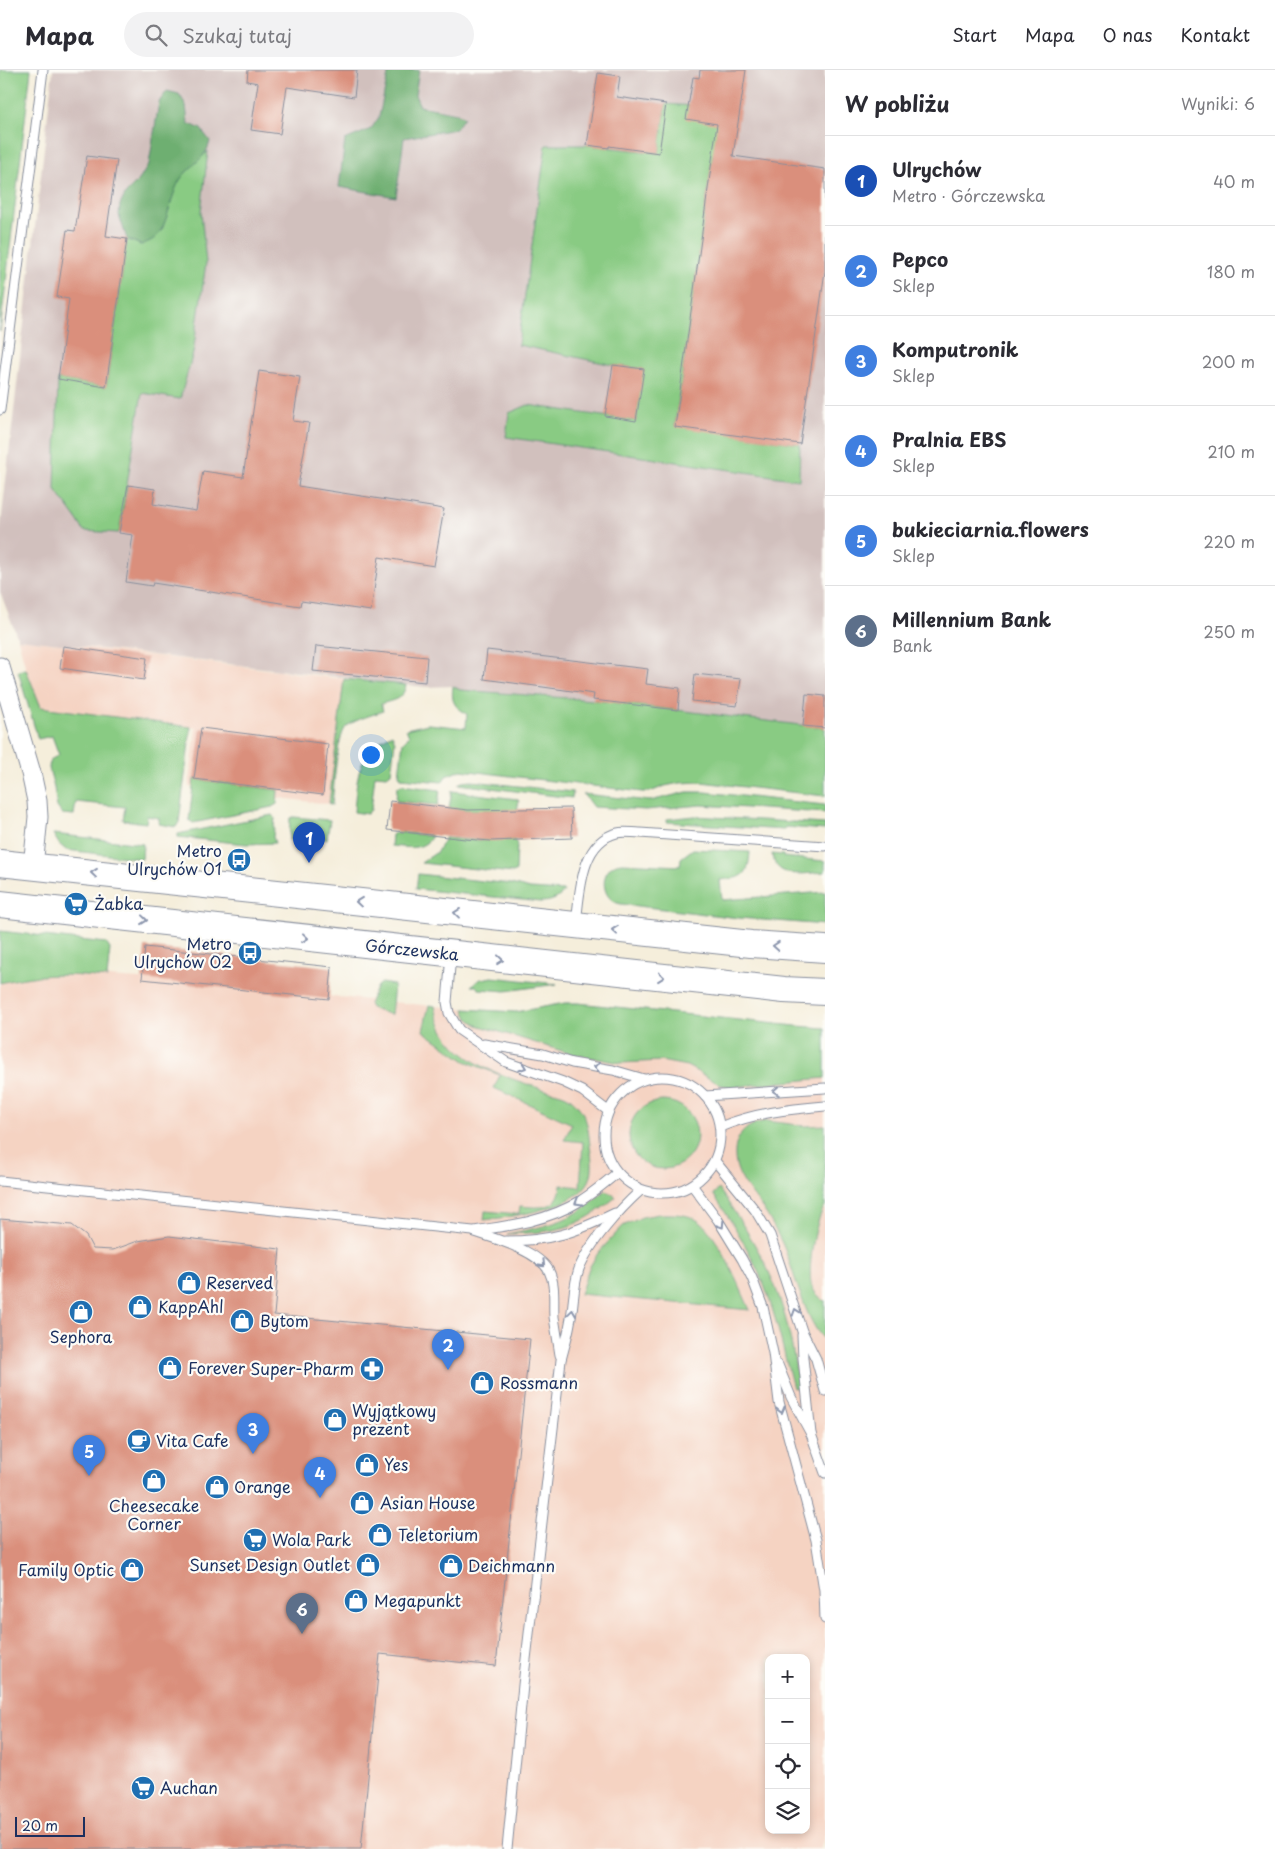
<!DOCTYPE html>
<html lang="pl">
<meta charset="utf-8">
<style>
:root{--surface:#fff;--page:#f2f2f3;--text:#2b2b33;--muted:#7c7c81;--line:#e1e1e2;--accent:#1f6fb2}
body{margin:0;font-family:"Playpen Sans",sans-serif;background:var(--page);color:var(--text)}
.controls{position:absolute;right:15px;bottom:15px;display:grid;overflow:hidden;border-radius:10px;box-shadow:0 2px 8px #0003}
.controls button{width:45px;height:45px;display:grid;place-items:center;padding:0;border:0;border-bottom:1px solid var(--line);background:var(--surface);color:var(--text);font:25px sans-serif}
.scale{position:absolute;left:15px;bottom:12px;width:70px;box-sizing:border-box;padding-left:5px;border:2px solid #1b2f5e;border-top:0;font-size:14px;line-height:18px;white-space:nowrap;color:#1b2f5e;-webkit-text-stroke:4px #fdfcf7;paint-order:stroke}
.you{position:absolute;left:370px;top:684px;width:18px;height:18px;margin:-12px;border:4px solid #fff;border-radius:50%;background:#1a73e8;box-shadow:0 0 0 8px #1a73e833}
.badge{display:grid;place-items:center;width:32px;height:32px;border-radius:50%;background:var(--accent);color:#fff;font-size:16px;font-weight:700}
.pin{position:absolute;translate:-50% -41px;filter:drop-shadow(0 1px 2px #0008)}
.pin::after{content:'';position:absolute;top:26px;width:18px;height:15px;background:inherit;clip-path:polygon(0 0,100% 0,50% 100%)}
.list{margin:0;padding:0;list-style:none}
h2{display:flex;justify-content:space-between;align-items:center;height:65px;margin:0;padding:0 20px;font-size:21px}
h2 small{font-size:16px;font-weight:400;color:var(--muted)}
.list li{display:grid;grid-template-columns:32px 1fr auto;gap:15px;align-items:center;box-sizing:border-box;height:90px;padding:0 20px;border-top:1px solid var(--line)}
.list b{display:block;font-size:19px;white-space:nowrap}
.list p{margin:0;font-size:16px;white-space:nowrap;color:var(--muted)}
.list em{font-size:16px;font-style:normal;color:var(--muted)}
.icon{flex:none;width:28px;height:28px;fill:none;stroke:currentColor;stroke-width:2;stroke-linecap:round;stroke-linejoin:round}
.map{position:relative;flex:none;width:825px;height:1779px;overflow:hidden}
header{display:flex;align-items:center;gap:30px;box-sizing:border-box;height:70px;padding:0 25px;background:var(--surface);border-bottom:1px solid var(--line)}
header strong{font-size:24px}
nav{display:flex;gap:28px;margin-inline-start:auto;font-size:18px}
.search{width:350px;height:45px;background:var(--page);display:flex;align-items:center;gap:12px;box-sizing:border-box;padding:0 18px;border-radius:28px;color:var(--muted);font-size:19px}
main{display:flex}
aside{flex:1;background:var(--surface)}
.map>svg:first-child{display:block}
.built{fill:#f5d3c2;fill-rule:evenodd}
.industrial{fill:#d1c0bd}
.green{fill:#89cb83;stroke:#527d70}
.forest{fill:#6eaf71;stroke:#446f68}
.building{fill:#da8f7b}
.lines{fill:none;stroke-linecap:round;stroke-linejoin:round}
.lane-casing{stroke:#888e9c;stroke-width:11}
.street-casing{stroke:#888e9c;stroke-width:21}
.secondary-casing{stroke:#888e9c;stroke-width:28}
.lane{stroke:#fff;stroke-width:9}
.street{stroke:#fff;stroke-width:19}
.secondary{stroke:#fff;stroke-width:26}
.oneway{stroke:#8d97ae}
.labels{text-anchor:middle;stroke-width:4.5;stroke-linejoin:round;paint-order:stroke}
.poi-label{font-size:16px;fill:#1b2f5e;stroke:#fdfcf7;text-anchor:start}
.street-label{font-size:16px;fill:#1b2f5e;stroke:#fdfcf7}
</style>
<header>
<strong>Mapa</strong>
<div class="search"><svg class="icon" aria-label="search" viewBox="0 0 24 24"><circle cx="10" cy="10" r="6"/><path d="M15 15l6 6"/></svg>Szukaj tutaj</div>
<nav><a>Start</a><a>Mapa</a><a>O nas</a><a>Kontakt</a></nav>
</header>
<main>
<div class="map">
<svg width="825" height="1779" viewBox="0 0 825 1779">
<rect width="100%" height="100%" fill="#fdfcf7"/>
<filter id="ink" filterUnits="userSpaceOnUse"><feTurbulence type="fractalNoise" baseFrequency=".02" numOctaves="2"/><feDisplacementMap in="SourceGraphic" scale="10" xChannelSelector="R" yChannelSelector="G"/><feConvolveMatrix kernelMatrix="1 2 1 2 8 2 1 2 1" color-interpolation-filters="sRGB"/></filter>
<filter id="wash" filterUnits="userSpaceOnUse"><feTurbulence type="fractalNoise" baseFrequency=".0096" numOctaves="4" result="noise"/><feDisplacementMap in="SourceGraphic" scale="20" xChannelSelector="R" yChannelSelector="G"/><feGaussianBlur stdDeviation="1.12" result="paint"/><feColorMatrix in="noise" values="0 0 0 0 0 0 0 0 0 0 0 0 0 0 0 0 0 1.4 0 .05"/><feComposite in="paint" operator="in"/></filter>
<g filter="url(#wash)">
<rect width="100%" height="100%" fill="#f5eedb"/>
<!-- built -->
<g class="built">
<polygon points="18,569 344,609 329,734 189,717 196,658 40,637 26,599"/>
<path d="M65 904 168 911 498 942H516L565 933H578L796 956 825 958V1764L820 1779H0V913L29 907ZM769 1588H806V1760H769Z"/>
</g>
<!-- industrial -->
<polygon class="industrial" points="53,0 825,0 825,658 594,630 460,620 453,616 427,617 406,615 18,569 0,522 0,462"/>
<!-- green -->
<g class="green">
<polygon points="0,0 31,0 0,262"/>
<polygon points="666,34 694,36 737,56 713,84 675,356 800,374 799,410 506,367 509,343 528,335 636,351 643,299 613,295 518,275 546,75 587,75 659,83"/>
<polygon points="208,81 201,142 206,193 193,283 180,329 142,323 119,463 84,461 76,448 55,419 58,309 106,317 127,169 141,175 162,160 176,116 183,105"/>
<polygon points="26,599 41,637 191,657 179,752 176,757 159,754 159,748 147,746 146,753 123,750 125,737 76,732 74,745 62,744 57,737 54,718 49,698 50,690 59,685 52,666 38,669 18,601"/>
<path d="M344 609 406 615C403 630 393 630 381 634L383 641C372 645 357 649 347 656 336 666 334 718 332 735L329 734Z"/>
<path d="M453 616 460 620 593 630 825 658V726L701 712 680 713 665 716 650 722H642L461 700 446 706 442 712 401 708 399 704 403 672 409 666 406 659 428 654 466 658 467 644C454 636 451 632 453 616Z"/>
<path d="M392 664 395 671 391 703 387 706 375 705 371 740 367 744 354 742C357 707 357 681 392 664Z"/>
<polygon points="194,709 278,720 277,734 272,737 193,753 189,750"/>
<polygon points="472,711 573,722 572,728 458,714 462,712"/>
<polygon points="401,715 440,720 438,735 396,731 397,718"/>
<polygon points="452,721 517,729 519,731 517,740 468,740 449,738"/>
<polygon points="687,722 705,722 825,735 825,743 701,735 646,740 593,737 583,724 650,731"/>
<polygon points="272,745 275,748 273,767 275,773 246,774 178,767 178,764"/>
<polygon points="695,746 825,754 825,760 785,757 784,760 667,752 667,749"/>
<polygon points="293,747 330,750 327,769 309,767 289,770 290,749"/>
<path d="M396 762 432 766C423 782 405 777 391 776L392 765Z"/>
<polygon points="53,764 143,774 142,789 66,780 59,774"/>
<polygon points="445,768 465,770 514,770 517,774 516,801 513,803 421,793 437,782"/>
<path d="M693 779 750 782C748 808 744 807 720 810L722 830 825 822V855L739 848 621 834C598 830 599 794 622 793L680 796 681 788Z"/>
<path d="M772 784 783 785V787L825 791V802C805 803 776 811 772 784Z"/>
<path d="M418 804 511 814 530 819 564 821C559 829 550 832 541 832L416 819Z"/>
<path d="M0 861 106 873 110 879 107 908C66 904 41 903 0 913Z"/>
<polygon points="492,907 557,914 506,921 479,919 476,916 471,916 481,909"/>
<polygon points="381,913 394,915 391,945 371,938 369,934 377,916"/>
<polygon points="565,933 578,933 796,956 825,958 825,1008 732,1017 721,1015 687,996 661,991 621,993 572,984 477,955 468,948 464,939 516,942"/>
<path d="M429 935 435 936C444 990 498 1004 542 1019 551 1022 564 1023 571 1029 587 1043 588 1056 590 1076 592 1089 595 1105 586 1116 569 1139 511 1147 484 1150L485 1141 519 1144 520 1136C540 1138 559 1140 561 1115L580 1117 583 1072 564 1070 572 1054 494 1018 500 1005 465 991 423 961Z"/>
<circle cx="663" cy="1065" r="34"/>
<path d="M767 1051 806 1056 825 1055V1136C815 1150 808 1196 811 1213 812 1220 819 1228 825 1231V1270C805 1252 794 1199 782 1173 776 1161 770 1149 763 1139 752 1123 735 1106 735 1086 734 1065 748 1053 767 1051Z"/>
<path d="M719 1119C742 1153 766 1188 779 1227 789 1256 794 1286 799 1317L793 1318C785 1288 779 1258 769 1229 757 1192 735 1156 713 1124Z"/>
<path d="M606 1120 616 1127C577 1160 556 1162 507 1164 531 1159 557 1155 578 1142 588 1136 597 1127 606 1120Z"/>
<path d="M659 1144C672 1144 686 1143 697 1150 717 1161 740 1218 750 1240L580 1224 589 1198 598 1183 623 1156 642 1147Z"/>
</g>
<!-- forest -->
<g class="forest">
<polygon points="389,0 419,0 415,25 420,36 457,43 464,47 456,59 404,68 396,127 339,117 345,70 371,59 379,47"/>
<path d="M167 21 179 24 186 35 188 53 201 59 210 71C207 88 192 94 182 107 169 124 169 160 152 170 149 172 145 173 141 175L127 169 119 145 120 135 126 123 139 110 149 94 159 32Z"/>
</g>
<g id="blocks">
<!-- building -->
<g class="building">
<polygon points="248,0 357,0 354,27 287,17 280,64 251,60 258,13 247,11"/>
<polygon points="700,0 746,0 733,86 825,99 825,201 800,374 675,357 717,54 686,49 693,7 699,8"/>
<polygon points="598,3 620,6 617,27 666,34 659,83 609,76 609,78 587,75"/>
<polygon points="87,86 117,90 106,166 127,169 106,317 58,309 69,229 57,227 67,160 75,161"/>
<polygon points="613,295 644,299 636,351 605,346"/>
<polygon points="259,301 300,307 293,351 309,353 298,416 444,439 434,496 379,487 371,541 301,531 300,536 153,513 152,516 126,512 133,465 119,463 128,415 155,419 153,434 196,441 203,401 243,407"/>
<polygon points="63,576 147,588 144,610 60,598"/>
<polygon points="316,576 427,587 425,612 313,601"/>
<polygon points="487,580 648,599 646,614 680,618 678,640 593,630 594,624 484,609"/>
<polygon points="695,604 741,609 737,636 692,631"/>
<polygon points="806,624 825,626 825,658 803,656"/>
<polygon points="201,658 328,674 323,725 194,709"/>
<polygon points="390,731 468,740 571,738 572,768 491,771 465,769 387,760"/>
<polygon points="145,877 332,897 329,929 142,909"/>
<polygon points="0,1149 72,1155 86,1166 93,1179 113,1180 138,1171 169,1166 280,1179 274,1245 530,1269 496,1596 380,1584 361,1779 0,1779"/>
</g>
</g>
</g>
<g filter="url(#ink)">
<use href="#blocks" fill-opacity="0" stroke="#888e9c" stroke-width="1"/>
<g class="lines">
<!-- lane casing -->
<g class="lane-casing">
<g id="lane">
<polyline points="0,340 43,0"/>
<path d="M576 853C580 824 580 772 617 763 624 761 633 763 640 763L825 776"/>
<polyline points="451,885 447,932 449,943 459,960 506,992 563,1012 582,1021 608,1041"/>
<polyline points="484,974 543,984 572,993 613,1000 644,1009"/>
<circle cx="662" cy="1065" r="58"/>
<polyline points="705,1026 825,1018"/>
<path d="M720 1057C754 1043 788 1039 825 1036"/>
<polyline points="715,1091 755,1140 770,1165 802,1261 816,1289 825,1321"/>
<path d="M0 1111 473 1161C509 1156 548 1151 580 1131 593 1123 605 1113 617 1103"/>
<polyline points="692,1115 718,1150 742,1189 752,1208 763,1237 773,1283 779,1332 816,1470 824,1520 825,1549"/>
<path d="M475 1162C496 1169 538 1181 549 1201 556 1215 553 1232 554 1247 556 1260 558 1272 560 1285"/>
<path d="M505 1171C551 1171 574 1163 615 1143"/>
<polyline points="778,1295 791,1327 811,1364 803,1288 802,1265"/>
<polyline points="811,1364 825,1403"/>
<path d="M507 1779 523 1615 561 1290C564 1278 568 1265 570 1253 574 1235 573 1216 579 1199 589 1173 620 1139 641 1120"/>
</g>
</g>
<!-- street casing -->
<g class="street-casing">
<polyline id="street" points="0,597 31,703 37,731 38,747 33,797"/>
</g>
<!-- secondary casing -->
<g class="secondary-casing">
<g id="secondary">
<polyline points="0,793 751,874 825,879"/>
<polyline points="0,834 784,920 825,922"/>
</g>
</g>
<!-- lane -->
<use href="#lane" class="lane"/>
<!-- street -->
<use href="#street" class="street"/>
<!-- secondary -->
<use href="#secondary" class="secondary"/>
</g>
<!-- one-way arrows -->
<defs><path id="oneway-chevron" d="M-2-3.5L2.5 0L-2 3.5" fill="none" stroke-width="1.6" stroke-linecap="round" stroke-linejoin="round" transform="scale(1.25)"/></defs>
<g class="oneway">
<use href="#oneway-chevron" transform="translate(94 803) rotate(-174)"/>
<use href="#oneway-chevron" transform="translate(359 832) rotate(-174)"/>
<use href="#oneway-chevron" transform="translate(457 843) rotate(-173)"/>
<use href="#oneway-chevron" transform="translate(144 850) rotate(6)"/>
<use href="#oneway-chevron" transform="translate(615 860) rotate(-174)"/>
<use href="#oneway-chevron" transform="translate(305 868) rotate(6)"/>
<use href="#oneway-chevron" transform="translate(776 876) rotate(-176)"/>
<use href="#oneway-chevron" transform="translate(500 890) rotate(6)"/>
<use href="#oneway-chevron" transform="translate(661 907) rotate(6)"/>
<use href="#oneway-chevron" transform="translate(523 997) rotate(19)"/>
<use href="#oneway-chevron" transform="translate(597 997) rotate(-171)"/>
<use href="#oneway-chevron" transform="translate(776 1021) rotate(176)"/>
<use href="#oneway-chevron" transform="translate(578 1132) rotate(150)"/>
<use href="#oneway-chevron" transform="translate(721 1155) rotate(57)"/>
<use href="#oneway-chevron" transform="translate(542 1194) rotate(46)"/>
<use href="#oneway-chevron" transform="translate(796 1242) rotate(-109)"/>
<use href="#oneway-chevron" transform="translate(572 1243) rotate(-82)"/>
<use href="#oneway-chevron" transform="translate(781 1340) rotate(76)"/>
</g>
</g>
<!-- icons -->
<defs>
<g id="bus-disc" transform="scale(1.25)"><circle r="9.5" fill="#1f6fb2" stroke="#fdfcf7"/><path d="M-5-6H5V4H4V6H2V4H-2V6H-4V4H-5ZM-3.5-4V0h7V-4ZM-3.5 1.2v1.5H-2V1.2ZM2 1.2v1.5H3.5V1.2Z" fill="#fff"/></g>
<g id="supermarket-disc" transform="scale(1.25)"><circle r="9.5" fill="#1f6fb2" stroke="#fdfcf7"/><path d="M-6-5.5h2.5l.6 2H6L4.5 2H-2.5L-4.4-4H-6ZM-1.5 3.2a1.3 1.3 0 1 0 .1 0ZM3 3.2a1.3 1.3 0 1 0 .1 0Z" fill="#fff"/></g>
<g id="shop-disc" transform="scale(1.25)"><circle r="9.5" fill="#1f6fb2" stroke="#fdfcf7"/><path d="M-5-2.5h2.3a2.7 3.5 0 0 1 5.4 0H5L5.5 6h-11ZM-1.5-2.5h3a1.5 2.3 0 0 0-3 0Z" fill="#fff"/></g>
<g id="pharmacy-disc" transform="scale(1.25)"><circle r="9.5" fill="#1f6fb2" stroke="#fdfcf7"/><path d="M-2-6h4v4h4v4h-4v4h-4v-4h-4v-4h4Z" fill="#fff"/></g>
<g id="cafe-disc" transform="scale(1.25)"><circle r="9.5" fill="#1f6fb2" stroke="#fdfcf7"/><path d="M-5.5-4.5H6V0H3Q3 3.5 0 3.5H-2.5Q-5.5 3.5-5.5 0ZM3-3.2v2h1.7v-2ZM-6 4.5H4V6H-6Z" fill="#fff"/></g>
</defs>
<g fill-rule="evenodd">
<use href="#bus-disc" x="239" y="790"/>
<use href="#supermarket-disc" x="76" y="834"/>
<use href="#bus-disc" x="250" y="883"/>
<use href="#shop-disc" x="189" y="1213"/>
<use href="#shop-disc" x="140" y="1237"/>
<use href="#shop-disc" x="81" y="1242"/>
<use href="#shop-disc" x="242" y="1251"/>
<use href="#shop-disc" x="170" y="1298"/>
<use href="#pharmacy-disc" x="372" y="1299"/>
<use href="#shop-disc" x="482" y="1313"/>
<use href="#shop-disc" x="335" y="1350"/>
<use href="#cafe-disc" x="139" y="1371"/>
<use href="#shop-disc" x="367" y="1395"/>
<use href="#shop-disc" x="154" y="1411"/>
<use href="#shop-disc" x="217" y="1417"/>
<use href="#shop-disc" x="362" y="1433"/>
<use href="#shop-disc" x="380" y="1465"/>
<use href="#supermarket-disc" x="255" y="1470"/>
<use href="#shop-disc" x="368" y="1495"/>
<use href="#shop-disc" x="451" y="1496"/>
<use href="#shop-disc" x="132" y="1500"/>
<use href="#shop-disc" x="356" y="1531"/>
<use href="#supermarket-disc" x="143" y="1718"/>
</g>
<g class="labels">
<!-- poi labels -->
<g class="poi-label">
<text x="222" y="787" text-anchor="end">Metro<tspan x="222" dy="18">Ulrychów 01</tspan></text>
<text x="94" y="840">Żabka</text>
<text x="232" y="880" text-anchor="end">Metro<tspan x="232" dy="18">Ulrychów 02</tspan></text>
<text x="206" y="1219">Reserved</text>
<text x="158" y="1243">KappAhl</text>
<text x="260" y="1257">Bytom</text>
<text x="81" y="1273" text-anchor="middle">Sephora</text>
<text x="188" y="1304">Forever</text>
<text x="354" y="1305" text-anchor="end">Super-Pharm</text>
<text x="500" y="1319">Rossmann</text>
<text x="352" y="1347">Wyjątkowy<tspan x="352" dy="18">prezent</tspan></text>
<text x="156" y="1377">Vita Cafe</text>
<text x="384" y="1401">Yes</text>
<text x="234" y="1423">Orange</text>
<text x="380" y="1439">Asian House</text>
<text x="154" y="1442" text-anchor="middle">Cheesecake<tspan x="154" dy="18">Corner</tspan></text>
<text x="398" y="1471">Teletorium</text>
<text x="272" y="1476">Wola Park</text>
<text x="350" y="1501" text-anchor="end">Sunset Design Outlet</text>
<text x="468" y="1502">Deichmann</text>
<text x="114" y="1506" text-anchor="end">Family Optic</text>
<text x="374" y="1537">Megapunkt</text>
<text x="160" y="1724">Auchan</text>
</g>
<!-- street labels -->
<g class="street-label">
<text transform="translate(412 880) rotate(6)" y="6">Górczewska</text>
</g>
</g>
</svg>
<div class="controls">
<button>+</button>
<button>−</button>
<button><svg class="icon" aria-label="locate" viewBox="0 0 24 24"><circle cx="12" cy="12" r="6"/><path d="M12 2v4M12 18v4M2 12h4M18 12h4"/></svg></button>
<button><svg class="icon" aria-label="layers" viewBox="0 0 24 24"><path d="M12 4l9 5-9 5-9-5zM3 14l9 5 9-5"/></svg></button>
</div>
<div class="scale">20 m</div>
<div class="you"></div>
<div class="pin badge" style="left:309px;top:793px;background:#1a4fb4">1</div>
<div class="pin badge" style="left:448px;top:1300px;background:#3f7fe0">2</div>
<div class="pin badge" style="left:253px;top:1384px;background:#3f7fe0">3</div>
<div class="pin badge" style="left:320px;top:1428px;background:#3f7fe0">4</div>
<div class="pin badge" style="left:89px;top:1406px;background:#3f7fe0">5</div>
<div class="pin badge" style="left:302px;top:1564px;background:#5c6f8a">6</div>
</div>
<aside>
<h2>W pobliżu<small>Wyniki: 6</small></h2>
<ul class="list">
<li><span class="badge" style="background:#1a4fb4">1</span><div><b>Ulrychów</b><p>Metro · Górczewska</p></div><em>40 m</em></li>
<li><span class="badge" style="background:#3f7fe0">2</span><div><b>Pepco</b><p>Sklep</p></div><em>180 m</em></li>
<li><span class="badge" style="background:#3f7fe0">3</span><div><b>Komputronik</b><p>Sklep</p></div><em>200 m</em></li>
<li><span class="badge" style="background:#3f7fe0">4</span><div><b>Pralnia EBS</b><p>Sklep</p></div><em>210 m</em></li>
<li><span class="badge" style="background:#3f7fe0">5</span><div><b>bukieciarnia.flowers</b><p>Sklep</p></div><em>220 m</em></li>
<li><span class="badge" style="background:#5c6f8a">6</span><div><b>Millennium Bank</b><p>Bank</p></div><em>250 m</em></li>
</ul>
</aside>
</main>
